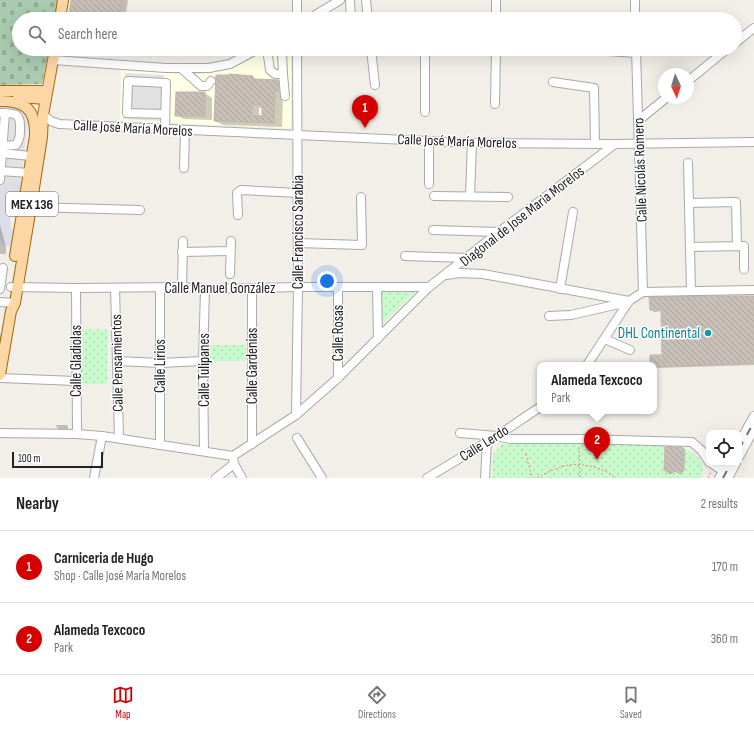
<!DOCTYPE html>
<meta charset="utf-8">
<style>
:root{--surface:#fff;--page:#f6f6f6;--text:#222;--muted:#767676;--line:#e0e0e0;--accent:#d40000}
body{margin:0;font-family:"Sofia Sans Condensed",sans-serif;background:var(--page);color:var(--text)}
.controls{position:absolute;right:12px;bottom:12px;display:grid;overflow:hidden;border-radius:8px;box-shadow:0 4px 16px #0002}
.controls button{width:36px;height:36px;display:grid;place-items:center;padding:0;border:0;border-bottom:1px solid var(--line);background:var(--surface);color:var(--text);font:20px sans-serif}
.compass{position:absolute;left:658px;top:68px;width:36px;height:36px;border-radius:50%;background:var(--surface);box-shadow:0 4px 16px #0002;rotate:176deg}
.scale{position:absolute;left:12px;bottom:10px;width:91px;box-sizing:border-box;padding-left:4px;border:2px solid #222;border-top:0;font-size:11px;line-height:14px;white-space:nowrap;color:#222;-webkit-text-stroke:3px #fff;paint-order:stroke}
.you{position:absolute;left:327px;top:281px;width:14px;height:14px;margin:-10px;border:3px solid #fff;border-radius:50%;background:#1a73e8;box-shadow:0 0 0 6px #1a73e833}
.badge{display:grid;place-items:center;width:26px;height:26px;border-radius:50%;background:var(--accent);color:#fff;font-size:13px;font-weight:700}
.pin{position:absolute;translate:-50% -33px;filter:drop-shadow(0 1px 2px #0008)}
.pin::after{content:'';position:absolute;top:21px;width:14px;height:12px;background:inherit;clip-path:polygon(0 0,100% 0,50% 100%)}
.popup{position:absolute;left:537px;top:362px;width:120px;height:52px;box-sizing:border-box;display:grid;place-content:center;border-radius:8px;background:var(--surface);filter:drop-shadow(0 1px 3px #0005);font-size:13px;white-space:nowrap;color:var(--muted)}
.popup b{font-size:15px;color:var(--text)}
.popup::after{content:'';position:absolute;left:50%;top:100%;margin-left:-8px;border:8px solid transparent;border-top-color:var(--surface)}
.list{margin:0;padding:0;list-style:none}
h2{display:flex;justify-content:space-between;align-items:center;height:52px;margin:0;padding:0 16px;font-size:17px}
h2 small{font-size:13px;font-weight:400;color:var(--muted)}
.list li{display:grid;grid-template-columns:26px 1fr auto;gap:12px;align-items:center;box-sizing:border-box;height:72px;padding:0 16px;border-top:1px solid var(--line)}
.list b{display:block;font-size:15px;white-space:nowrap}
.list p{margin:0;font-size:13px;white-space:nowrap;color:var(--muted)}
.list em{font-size:13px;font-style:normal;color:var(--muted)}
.icon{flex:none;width:22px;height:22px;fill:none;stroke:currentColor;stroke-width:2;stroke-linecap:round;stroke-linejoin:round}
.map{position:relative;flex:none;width:754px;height:478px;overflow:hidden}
.search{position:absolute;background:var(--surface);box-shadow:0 4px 16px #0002;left:12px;right:12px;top:12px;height:44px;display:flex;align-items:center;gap:10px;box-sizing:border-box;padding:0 14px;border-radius:22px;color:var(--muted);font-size:15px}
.sheet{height:196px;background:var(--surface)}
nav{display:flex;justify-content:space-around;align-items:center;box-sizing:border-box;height:56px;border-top:1px solid var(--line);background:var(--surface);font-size:11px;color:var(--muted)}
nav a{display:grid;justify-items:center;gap:2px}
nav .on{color:var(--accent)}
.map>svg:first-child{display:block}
.education{fill:#ffffe5}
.cemetery{fill:url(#cemetery-stones)}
.park{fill:url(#park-dots)}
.parking{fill:#e2e2e2}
.plaza{fill:#dddde8}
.shadow{fill:#0003;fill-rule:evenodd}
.building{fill:url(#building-back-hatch);stroke:#c4b6ab;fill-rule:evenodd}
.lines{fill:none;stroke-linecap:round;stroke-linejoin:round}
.minor-casing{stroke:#a9a9a9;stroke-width:10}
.major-casing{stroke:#a06b00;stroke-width:12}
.path{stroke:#fa8072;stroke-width:1;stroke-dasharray:2 2;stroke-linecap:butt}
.minor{stroke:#fff;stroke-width:8}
.major{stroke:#fcd6a4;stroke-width:10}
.rail{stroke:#707070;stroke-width:2;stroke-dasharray:8 8;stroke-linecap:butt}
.culture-dot{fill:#0f9aa8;stroke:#fff;stroke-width:1.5}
.labels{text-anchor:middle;stroke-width:3;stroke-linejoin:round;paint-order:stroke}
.shield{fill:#fff;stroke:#646464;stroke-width:1}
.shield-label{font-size:14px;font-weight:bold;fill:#222}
.street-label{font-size:15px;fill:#222;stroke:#fff}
.culture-label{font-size:15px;fill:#0d838f;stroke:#fff;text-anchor:end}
</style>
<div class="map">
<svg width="754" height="478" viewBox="0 0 754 478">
<defs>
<pattern id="cemetery-stones" width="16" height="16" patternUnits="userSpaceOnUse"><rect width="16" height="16" fill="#aacbaf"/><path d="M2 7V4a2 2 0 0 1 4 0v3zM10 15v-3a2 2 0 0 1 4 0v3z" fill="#92ae96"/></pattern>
<pattern id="park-dots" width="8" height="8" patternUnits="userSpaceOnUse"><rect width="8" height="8" fill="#c8facc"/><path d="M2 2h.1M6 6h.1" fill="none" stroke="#acd6af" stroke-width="1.8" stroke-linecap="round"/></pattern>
<pattern id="building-back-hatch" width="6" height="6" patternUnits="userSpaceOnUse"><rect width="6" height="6" fill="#c7bfb8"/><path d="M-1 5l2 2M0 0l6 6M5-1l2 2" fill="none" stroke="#aba49e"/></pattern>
</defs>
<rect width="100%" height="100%" fill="#f2efe9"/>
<!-- education -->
<polygon class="education" points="269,49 291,49 291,128 120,121 121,70 183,74 201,74 225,70 247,61"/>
<!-- cemetery -->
<polygon class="cemetery" points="0,0 58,0 57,11 52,16 51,19 19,19 19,49 49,49 42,84 0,85"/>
<!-- park -->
<g class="park">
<polygon points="380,292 415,292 381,325"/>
<polygon points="79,329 108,330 107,384 79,384"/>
<rect x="207" y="345" width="39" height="16"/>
<path d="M502 444H677C692 453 708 457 701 478H492L493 455Z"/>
</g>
<!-- parking -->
<g class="parking">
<polygon points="125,73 164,75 162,121 123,119"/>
<polygon points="14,105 24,111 27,118 27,127 21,181 15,180 0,186 0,106"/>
</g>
<!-- plaza -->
<polygon class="plaza" points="15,180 21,181 19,199 18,202 14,205 10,218 11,227 14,233 13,246 8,247 2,244 0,239 0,186"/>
<!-- shadow -->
<g class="shadow">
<polygon points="72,0 128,0 125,19 82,19 75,18 70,15"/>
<path d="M253 77 259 81H278L285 86 283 95 282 127 223 125 215 121ZM259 108H263V117L259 116Z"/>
<polygon points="205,93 212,98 212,120 184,119 176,115"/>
<polygon points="0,225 6,247 6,254 0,254"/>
<polygon points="754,297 754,365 655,368 654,365 651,365 664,356 662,311 654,312 651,310"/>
<polygon points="0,334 5,337 4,343 0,342"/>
<polygon points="56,425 66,425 68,426 68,429 59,429 57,428"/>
<polygon points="681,448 685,450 684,471 681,473 676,470 671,474 665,470"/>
</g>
<!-- building -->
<g class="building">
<polygon points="71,0 123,0 120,19 89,19 69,15"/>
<path d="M229 74 253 76V79L278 80V91H275L274 123 214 121 216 75H229ZM252 105H262V116L252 115Z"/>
<polygon points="176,92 205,92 205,116 175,116"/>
<polygon points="728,296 754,296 754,363 654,367 654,365 650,365 650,355 662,355 661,309 650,310 649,297"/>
<polygon points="665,447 681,447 684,449 684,470 680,474 675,471 670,474 664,470"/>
</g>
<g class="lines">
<!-- minor casing -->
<g class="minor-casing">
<g id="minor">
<polyline points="350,0 351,19"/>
<polyline points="366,0 368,19"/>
<polyline points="496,0 496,19"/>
<polyline points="635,0 635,19"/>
<polyline points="297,19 297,0"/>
<polyline points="309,19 340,0"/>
<polyline points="735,43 754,28"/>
<polyline points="267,49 270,70 275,74 283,74 285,96"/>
<polyline points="371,49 375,85"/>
<polyline points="580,49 636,53"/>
<polyline points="636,49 643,292"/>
<polyline points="282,54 283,74"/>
<polyline points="53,60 166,68 209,68 230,64 258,49"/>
<polyline points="181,68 201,86 207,86 211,81"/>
<polyline points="688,81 727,49"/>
<polyline points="553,82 594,88 595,144"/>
<polyline points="495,104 496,49"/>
<polyline points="425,112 425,49"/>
<path d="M0 113C15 113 21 113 20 129 20 135 20 139 16 145L3 146"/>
<polyline points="43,115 51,121 59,124 472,143 615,144 754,142"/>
<polyline points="639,120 666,98"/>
<polyline points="165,129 166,83 128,81 127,113 165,114"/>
<polyline points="429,141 429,184"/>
<polyline points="0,153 31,156"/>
<polyline points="688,163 691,291"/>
<polyline points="184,168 185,130"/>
<polyline points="1,171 29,173"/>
<polyline points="0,180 5,113"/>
<polyline points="434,196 508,197"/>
<polyline points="470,196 472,143"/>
<polyline points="689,203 736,202 737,246"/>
<polyline points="31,207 140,210"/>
<polyline points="238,215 237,193 241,190 298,193"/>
<polyline points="433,230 499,232"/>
<polyline points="298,243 362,245 361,197"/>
<polyline points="690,247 744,246 744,269"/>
<polyline points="182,252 230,251"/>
<polyline points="405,256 467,258"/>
<polyline points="230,274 231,241"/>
<polyline points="446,275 460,273 483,274 629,301"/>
<polyline points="11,287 76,288 182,287 205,289 298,287 429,287"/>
<polyline points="182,287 183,241"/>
<polyline points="338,287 338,378"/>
<polyline points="377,287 378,338"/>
<polyline points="76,288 77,434"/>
<polyline points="115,288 119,438"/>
<polyline points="0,289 3,268"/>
<polyline points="252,289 252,444"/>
<polyline points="560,289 573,212"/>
<polyline points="643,292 754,290"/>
<polyline points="0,302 15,303"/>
<polyline points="549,316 571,315 619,304 625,307"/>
<polyline points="605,339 630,350"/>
<polyline points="117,361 160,363 203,361"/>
<polyline points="587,365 629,301 643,292"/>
<polyline points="0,378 76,381"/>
<polyline points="296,415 298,287 297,49"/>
<polyline points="0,433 77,434 102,436 233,456"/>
<polyline points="460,433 497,436 510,439 579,439 692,442 702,451 709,462"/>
<polyline points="297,438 322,478"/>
<polyline points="739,443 754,416"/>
<polyline points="160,445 160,288"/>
<polyline points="204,451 203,361 205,289"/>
<polyline points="233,456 296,415 338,378 429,287 499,232 615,144"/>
<polyline points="233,456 234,464 242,478"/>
<polyline points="739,457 754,429"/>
<polyline points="711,463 723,471"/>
<polyline points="94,478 102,436"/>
<polyline points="216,478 234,464"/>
<polyline points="427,478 497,436 540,407"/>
<polyline points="485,478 487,442"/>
<polyline points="719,478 728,463"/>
<polyline points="728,478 736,463"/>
</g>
</g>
<!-- major casing -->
<g class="major-casing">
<g id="major">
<polyline points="60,19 63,0"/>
<polyline points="0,91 47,91"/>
<polyline points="18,97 46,99"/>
<path d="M0 101C24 101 35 108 35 133"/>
<polyline points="15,256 35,136 41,123"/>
<polyline points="0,375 11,311 15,303 31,207 42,137 43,115 55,49"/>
</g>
</g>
<!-- path -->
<g class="path">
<polyline points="579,447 580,478"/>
<polyline points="526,454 532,478"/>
<path d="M537 478C547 472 558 467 569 465 584 463 604 468 616 478"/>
<polyline points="708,478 711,472"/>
</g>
<!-- minor -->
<use href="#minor" class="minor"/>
<!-- major -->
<use href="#major" class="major"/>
<!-- rail -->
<g class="rail">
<polyline points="739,449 754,422"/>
<polyline points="723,478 731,463"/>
</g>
</g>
<!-- markers -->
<circle class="culture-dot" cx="708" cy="333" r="4"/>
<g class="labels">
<!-- shield labels -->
<rect class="shield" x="6" y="192" width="52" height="24" rx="3"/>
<g class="shield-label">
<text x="32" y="209">MEX 136</text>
</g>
<!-- street labels -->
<g class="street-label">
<text transform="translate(133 128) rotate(3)" y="5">Calle José María Morelos</text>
<text transform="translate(457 141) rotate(2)" y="5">Calle José María Morelos</text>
<text transform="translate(640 170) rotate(-92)" y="5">Calle Nicolás Romero</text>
<text transform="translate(522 216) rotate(-38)" y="5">Diagonal de Jose Maria Morelos</text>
<text transform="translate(298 232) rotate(-90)" y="5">Calle Francisco Sarabia</text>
<text x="220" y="293">Calle Manuel González</text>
<text transform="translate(338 333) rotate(-90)" y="5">Calle Rosas</text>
<text transform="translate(76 361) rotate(-90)" y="5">Calle Gladiolas</text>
<text transform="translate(117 363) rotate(-91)" y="5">Calle Pensamientos</text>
<text transform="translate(160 366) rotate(-90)" y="5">Calle Lirios</text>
<text transform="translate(252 366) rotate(-90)" y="5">Calle Gardenias</text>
<text transform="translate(204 370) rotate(-90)" y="5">Calle Tulipanes</text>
<text transform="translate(484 443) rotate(-32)" y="5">Calle Lerdo</text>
</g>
<!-- culture labels -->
<g class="culture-label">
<text x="700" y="338">DHL Continental</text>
</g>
</g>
</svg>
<div class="controls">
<button><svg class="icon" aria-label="locate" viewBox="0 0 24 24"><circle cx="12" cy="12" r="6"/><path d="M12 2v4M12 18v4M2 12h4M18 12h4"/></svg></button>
</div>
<svg class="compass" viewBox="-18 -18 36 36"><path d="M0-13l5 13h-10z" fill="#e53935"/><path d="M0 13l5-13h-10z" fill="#767676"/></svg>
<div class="scale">100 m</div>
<div class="you"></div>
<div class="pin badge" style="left:365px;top:128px">1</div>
<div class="pin badge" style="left:597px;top:460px">2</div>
<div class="popup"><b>Alameda Texcoco</b>Park</div>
<div class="search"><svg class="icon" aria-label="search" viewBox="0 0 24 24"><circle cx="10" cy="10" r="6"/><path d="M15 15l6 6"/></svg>Search here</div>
</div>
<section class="sheet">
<h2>Nearby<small>2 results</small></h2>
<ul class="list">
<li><span class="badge">1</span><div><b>Carniceria de Hugo</b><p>Shop · Calle José María Morelos</p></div><em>170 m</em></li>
<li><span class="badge">2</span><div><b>Alameda Texcoco</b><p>Park</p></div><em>360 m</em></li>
</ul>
</section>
<nav>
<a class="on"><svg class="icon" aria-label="map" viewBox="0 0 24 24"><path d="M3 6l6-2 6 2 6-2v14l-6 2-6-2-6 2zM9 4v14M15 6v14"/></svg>Map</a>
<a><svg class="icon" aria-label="directions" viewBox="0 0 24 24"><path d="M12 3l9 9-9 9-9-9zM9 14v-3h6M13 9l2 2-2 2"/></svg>Directions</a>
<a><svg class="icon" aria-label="saved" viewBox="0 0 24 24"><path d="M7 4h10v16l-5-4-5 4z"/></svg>Saved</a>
</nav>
